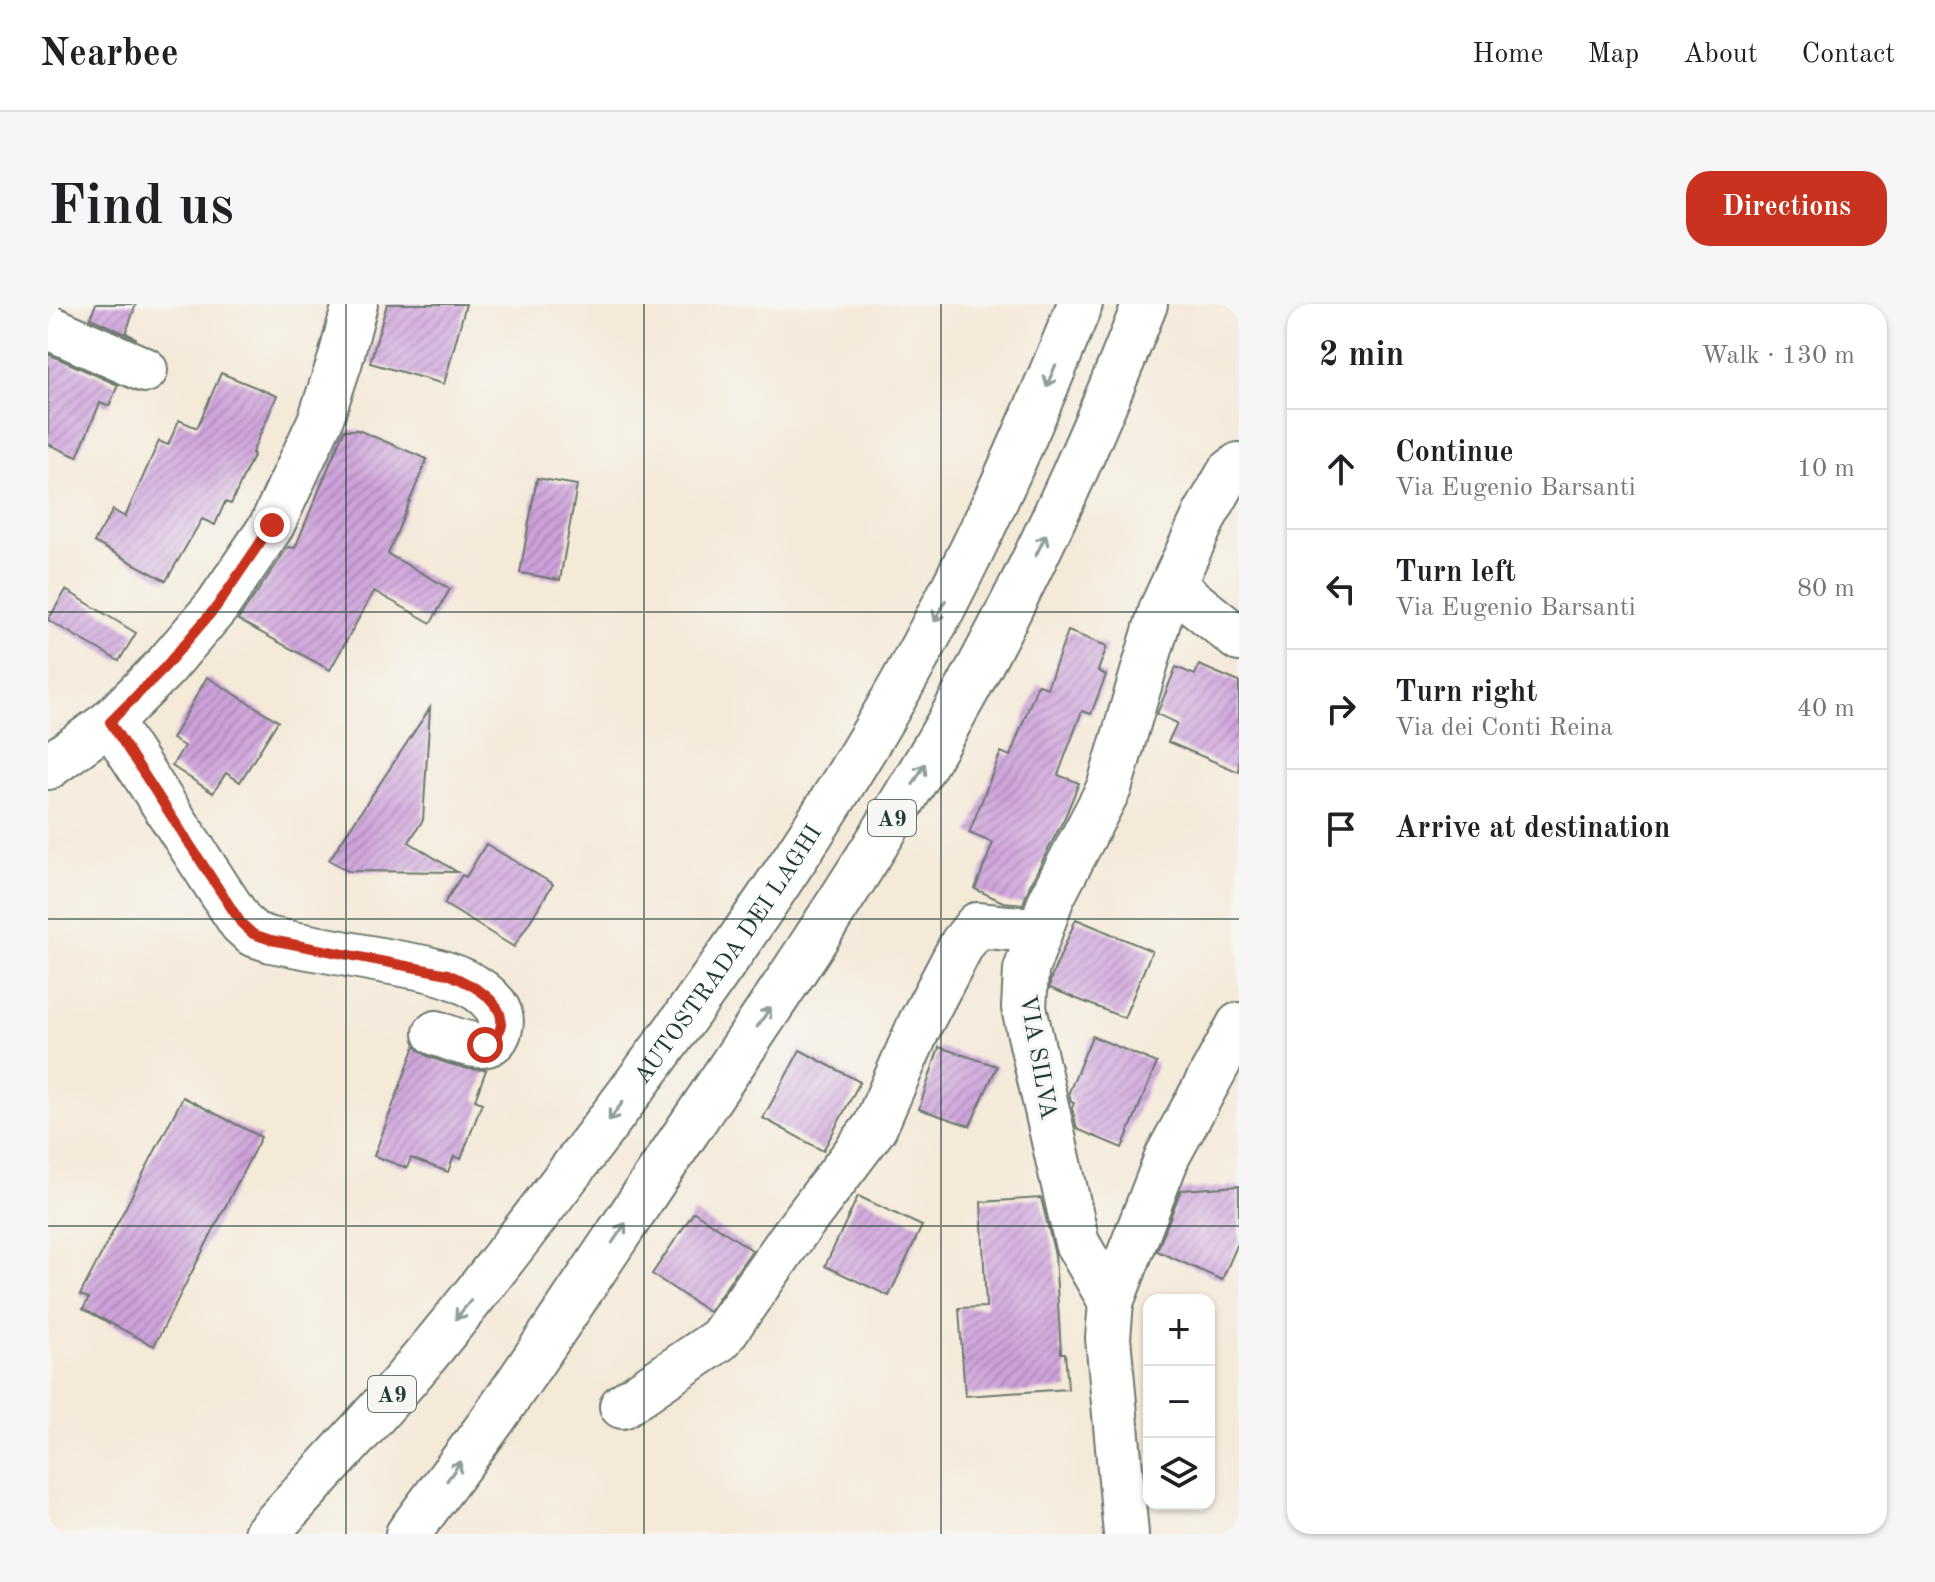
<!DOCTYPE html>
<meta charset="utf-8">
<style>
:root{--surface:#fff;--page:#f6f6f6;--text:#202124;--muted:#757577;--line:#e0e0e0;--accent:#c8321e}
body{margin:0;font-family:"Old Standard TT",serif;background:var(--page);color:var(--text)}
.controls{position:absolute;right:24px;bottom:24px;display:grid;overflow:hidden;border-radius:16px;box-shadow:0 2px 6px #0004}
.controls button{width:72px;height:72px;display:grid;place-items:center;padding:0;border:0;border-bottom:2px solid var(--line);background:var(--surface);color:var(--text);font:40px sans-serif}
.stop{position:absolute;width:24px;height:24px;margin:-18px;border:6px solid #c8321e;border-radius:50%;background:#fff}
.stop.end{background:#c8321e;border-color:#fff;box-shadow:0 2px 8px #0008}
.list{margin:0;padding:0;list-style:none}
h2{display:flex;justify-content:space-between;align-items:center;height:104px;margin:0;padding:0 32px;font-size:34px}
h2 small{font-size:26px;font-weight:400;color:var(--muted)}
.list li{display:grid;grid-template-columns:52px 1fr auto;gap:24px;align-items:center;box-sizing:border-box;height:120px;padding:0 32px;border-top:2px solid var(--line)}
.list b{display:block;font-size:30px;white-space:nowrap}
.list p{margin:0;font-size:26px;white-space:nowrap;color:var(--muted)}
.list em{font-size:26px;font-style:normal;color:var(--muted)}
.icon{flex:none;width:44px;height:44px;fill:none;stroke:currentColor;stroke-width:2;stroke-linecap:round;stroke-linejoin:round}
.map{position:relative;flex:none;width:1191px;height:1230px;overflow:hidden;border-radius:24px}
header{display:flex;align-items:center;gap:48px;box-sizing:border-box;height:112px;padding:0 40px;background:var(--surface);border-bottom:2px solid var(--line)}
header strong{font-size:38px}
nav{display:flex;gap:44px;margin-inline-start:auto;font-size:28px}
.intro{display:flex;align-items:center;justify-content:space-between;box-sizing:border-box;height:192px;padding:0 48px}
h1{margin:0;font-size:56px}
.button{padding:20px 36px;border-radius:24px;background:var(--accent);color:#fff;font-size:28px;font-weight:700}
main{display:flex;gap:48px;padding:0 48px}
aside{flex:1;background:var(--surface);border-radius:24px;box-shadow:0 2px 6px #0004}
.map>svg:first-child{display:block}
.building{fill:url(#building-hatch)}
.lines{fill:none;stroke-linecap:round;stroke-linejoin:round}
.minor-casing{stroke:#6a796d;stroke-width:48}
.highway-casing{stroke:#6a796d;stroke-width:48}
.minor{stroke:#fff;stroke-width:44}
.highway{stroke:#fff;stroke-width:44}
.oneway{stroke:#8f9e9a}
.route{stroke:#c8321e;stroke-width:10}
.grid{fill:none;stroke:#1f3d34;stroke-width:2;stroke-opacity:0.55}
.labels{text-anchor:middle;stroke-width:6;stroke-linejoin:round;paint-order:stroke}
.shield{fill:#f6f6f2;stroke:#60746d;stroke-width:2}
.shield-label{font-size:22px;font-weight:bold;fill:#1f3d34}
.street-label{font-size:24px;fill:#1f3d34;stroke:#f6f6f2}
</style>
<header>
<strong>Nearbee</strong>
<nav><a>Home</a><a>Map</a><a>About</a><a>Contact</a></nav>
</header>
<div class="intro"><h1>Find us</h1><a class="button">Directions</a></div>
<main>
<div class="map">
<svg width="1191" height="1230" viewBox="0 0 1191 1230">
<defs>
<pattern id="building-hatch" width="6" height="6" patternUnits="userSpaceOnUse" patternTransform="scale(2)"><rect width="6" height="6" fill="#cea1db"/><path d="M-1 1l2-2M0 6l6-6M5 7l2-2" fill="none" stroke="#a784b2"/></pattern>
</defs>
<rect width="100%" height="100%" fill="#f6f6f2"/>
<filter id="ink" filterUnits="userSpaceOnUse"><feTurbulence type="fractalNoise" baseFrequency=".0125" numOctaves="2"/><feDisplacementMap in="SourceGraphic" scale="16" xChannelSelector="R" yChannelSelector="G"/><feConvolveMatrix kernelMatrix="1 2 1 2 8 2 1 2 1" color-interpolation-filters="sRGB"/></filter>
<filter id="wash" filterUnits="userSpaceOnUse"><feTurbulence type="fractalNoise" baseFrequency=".006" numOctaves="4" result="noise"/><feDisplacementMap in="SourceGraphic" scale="32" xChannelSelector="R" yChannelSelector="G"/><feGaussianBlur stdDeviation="1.8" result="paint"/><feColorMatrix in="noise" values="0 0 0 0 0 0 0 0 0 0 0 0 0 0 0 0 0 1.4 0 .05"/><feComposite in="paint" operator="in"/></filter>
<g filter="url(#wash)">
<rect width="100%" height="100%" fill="#f5e9d8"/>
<g id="blocks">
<!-- building -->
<g class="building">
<polygon points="48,0 88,0 78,29 89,35 42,14"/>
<polygon points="339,0 418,0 396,80 322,59"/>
<polygon points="0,50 70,81 61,102 52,99 29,153 0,140"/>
<polygon points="173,69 229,92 204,149 206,150 183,200 177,198 167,221 154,215 118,277 46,238 65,206 77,213 111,137 120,141 131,116 149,124"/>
<polygon points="296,126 310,126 379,155 340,250 402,285 383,319 326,287 282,366 190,316 240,243 247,244"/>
<polygon points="489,174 529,181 512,276 472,269"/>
<polygon points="18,286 88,329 71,357 0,316"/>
<polygon points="1020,327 1059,342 1050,367 1058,371 1043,410 1034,407 1010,471 1031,479 1017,513 982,581 975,600 955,598 927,585 945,539 921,529 953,448 962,452 990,380 999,384"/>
<polygon points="1151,361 1191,378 1191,468 1120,438 1129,419 1109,410 1128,363 1147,371"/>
<polygon points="159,373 230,417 192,478 178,469 165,489 124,462 136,442 124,435"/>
<polygon points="382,404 375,516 361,538 409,568 300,567 281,556"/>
<polygon points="438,540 505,580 466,643 396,600 414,571 418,573"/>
<polygon points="1028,615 1104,647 1076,714 1002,684 1002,676"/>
<polygon points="1044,732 1109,759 1074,844 1029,825 1024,804 1026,799 1023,798 1021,788"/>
<polygon points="367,742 379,752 398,759 420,765 438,766 427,796 434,799 413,855 406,852 400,868 363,854 359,864 326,852"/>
<polygon points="891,743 949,762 922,822 871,805"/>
<polygon points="752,746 812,778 775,847 715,814"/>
<polygon points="135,793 213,833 106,1042 35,1005 41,994 32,991"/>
<polygon points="1191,882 1191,937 1174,976 1109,947 1133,886"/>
<polygon points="810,892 874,922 841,992 777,962"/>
<polygon points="993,894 1007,951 1013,1049 1017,1049 1020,1085 917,1092 911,1004 938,1003 933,898"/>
<polygon points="646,908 704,946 661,1008 604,970"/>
</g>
</g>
</g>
<g filter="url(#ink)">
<use href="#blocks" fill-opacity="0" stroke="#6a796d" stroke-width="2"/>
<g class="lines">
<!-- minor casing -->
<g class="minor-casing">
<g id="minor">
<polyline points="0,23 97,66"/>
<polyline points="1125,282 1191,335"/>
<path d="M62 418 193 619 205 630 223 636 376 664C401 670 430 679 447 701 452 708 454 716 452 724 445 755 408 736 388 729"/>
<polyline points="0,463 62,418 117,363 169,302 224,221 272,117 292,57 307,0"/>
<polyline points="1063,998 1120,851 1191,721"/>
<polyline points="574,1102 672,1035 746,930 827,823 872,720 914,640 929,621 992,627"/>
<polyline points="1078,1230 1060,1034 1063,998 1029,939 976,704 978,666 1004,593 1061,484 1114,304 1158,209 1181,169 1191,161"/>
</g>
</g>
<!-- highway casing -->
<g class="highway-casing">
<g id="highway">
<path id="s1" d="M218 1230C265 1178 313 1128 358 1075 424 997 485 916 547 835 646 704 741 571 825 430 907 293 973 147 1032 0"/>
<path d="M360 1230C388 1191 418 1153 446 1114 512 1019 575 922 640 826 718 710 796 595 868 475 959 324 1033 164 1097 0"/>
</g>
</g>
<!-- minor -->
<use href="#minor" class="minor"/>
<!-- highway -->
<use href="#highway" class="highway"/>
</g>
<!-- one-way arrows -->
<defs><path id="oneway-shaft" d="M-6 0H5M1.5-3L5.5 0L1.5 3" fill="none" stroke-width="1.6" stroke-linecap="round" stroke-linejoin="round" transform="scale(2)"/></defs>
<g class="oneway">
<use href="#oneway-shaft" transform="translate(1003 72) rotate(113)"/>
<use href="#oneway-shaft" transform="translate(993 241) rotate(-64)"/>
<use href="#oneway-shaft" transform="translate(892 307) rotate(117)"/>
<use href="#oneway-shaft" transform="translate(871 470) rotate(-60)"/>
<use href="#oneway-shaft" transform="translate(716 713) rotate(-56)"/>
<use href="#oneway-shaft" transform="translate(568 807) rotate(127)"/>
<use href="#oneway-shaft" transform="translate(571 929) rotate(-56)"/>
<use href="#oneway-shaft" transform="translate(415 1006) rotate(129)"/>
<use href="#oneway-shaft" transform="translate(406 1167) rotate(-54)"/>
</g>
</g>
<g class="lines" filter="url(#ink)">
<!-- route -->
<path class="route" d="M224 221 169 302 117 363 62 418 193 619 205 630 223 636 400 670C418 678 456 695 453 720 452 727 449 733 446 738L437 741"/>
</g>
<!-- grid -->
<path class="grid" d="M298 0V1230M596 0V1230M893 0V1230M0 308H1191M0 615H1191M0 922H1191"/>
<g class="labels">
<!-- shield labels -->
<g class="shield">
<rect x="820" y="496" width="48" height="36" rx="6"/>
<rect x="320" y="1072" width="48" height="36" rx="6"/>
</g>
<g class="shield-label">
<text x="844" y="522">A9</text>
<text x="344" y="1098">A9</text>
</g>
<!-- street labels -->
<g class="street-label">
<text dy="8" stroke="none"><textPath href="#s1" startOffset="742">AUTOSTRADA DEI LAGHI</textPath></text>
<text transform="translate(991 753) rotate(80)" y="8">VIA SILVA</text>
</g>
</g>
</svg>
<div class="controls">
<button>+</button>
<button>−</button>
<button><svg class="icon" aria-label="layers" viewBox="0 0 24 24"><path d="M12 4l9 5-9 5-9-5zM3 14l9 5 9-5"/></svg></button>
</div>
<div class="stop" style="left:437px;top:741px"></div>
<div class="stop end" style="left:224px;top:221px"></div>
</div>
<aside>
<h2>2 min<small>Walk · 130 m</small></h2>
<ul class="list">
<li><svg class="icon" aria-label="ahead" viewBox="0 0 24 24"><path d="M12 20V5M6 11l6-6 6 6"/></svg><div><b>Continue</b><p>Via Eugenio Barsanti</p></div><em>10 m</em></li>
<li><svg class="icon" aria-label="left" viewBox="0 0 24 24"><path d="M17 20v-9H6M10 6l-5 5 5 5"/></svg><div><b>Turn left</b><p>Via Eugenio Barsanti</p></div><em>80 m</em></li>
<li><svg class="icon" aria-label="right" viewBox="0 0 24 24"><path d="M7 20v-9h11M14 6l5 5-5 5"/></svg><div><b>Turn right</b><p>Via dei Conti Reina</p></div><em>40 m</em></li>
<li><svg class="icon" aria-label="arrive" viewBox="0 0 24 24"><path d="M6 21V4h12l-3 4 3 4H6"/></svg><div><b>Arrive at destination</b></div></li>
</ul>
</aside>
</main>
